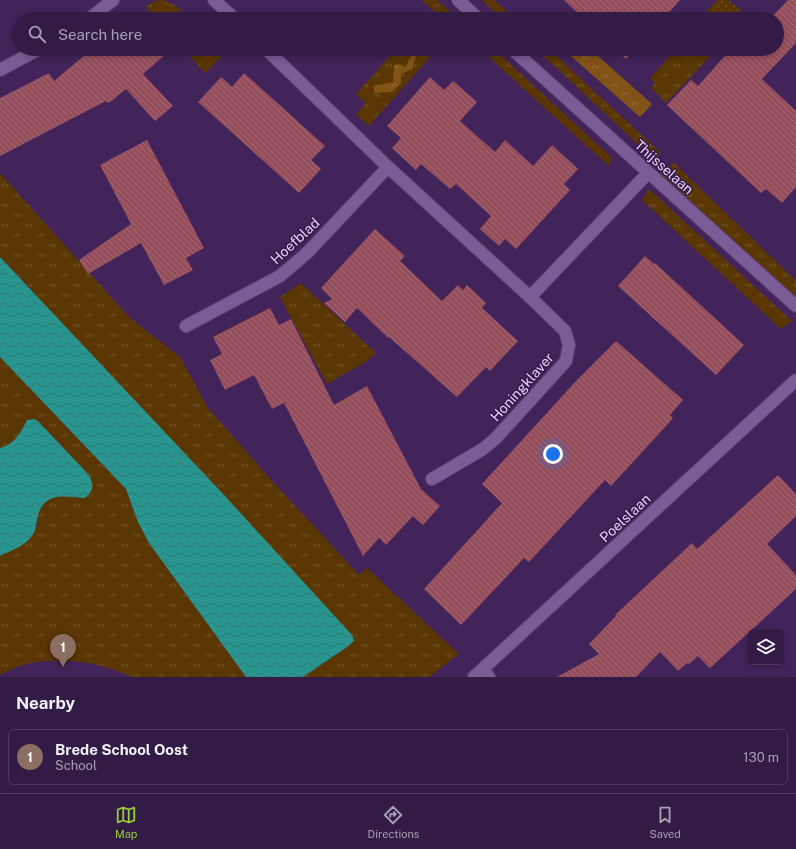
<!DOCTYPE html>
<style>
:root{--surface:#321b44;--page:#3a244b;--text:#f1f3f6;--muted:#a8a1b2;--line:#4d395d;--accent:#95cc3b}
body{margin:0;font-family:"Public Sans",sans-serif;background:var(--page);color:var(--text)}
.controls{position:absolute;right:12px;bottom:12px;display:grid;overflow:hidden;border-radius:6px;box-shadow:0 2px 6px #0003}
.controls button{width:36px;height:36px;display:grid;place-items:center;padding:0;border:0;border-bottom:1px solid var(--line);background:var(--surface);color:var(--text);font:20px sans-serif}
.you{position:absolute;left:553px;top:454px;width:14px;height:14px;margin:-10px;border:3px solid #fff;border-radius:50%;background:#1a73e8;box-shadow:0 0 0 6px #1a73e833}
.badge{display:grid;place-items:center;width:26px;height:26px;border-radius:50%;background:var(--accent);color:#fff;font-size:13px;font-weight:700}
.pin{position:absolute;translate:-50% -33px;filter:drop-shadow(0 1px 2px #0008)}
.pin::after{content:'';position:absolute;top:21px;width:14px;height:12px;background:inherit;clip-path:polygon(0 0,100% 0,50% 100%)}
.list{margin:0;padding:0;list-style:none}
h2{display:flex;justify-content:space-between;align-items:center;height:52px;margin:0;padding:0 16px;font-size:17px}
h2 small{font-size:13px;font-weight:400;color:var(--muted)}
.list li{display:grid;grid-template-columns:26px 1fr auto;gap:12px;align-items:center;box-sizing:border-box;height:56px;margin:0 8px 8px;padding:0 8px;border:1px solid var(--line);border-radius:6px}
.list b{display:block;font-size:15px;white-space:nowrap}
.list p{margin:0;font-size:13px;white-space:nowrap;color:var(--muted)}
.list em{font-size:13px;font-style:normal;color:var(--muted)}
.icon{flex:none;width:22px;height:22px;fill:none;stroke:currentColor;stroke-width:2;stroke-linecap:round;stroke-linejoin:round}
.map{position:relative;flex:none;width:796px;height:677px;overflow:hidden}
.search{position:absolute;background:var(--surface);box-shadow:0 2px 6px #0003;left:12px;right:12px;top:12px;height:44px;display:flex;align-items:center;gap:10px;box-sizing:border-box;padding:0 14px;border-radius:22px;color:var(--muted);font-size:15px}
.sheet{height:116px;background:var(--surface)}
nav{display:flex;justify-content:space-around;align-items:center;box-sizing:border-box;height:56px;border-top:1px solid var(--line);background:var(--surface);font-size:11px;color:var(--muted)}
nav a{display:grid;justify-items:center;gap:2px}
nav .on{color:var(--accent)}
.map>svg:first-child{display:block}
.grass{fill:url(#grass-tufts)}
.forest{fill:url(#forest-crowns)}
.park{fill:url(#park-dots)}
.water{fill:url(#water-waves)}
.building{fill:url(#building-back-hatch)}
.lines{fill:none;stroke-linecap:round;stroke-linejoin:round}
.street-casing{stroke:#5e4271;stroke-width:14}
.secondary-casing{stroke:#5e4271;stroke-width:14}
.street{stroke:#7b5c96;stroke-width:12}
.secondary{stroke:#7b5c96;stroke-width:12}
.labels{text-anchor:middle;stroke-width:3;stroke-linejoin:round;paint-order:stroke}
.street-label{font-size:14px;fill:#e5d4f5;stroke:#381a4f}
</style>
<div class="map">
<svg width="796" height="677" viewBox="0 0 796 677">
<defs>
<pattern id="grass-tufts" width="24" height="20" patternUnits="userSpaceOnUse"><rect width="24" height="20" fill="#5a3603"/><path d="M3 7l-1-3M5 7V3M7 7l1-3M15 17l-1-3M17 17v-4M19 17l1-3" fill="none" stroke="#725228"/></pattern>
<pattern id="forest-crowns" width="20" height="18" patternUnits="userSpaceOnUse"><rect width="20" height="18" fill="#825317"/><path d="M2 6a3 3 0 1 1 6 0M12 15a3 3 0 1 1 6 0" fill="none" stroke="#946b39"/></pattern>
<pattern id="park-dots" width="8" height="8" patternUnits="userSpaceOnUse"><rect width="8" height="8" fill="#5a3603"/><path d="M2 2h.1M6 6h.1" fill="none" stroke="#725228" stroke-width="1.8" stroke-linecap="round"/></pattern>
<pattern id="water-waves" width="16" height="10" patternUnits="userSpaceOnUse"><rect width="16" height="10" fill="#28958e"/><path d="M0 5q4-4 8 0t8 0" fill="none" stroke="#327776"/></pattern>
<pattern id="building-back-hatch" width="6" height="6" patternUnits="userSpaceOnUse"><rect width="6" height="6" fill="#954e5c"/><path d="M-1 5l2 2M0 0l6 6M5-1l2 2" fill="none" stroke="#a46774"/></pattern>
</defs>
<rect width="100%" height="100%" fill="#43245a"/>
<!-- grass -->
<g class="grass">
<path d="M160 0C173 0 181 11 190 19H157L146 7 153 2Z"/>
<polygon points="422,0 437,0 458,19 443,19"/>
<polygon points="482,0 494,0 515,19 502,19"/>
<polygon points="184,49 221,49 225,53 205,73"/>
<polygon points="396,49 437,49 369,126 356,115 366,103 356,94"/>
<polygon points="480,49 494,49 612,158 609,166"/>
<polygon points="536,49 549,49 661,153 655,160"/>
<polygon points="677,49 717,49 666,103 651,88 655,83 650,78"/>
<polygon points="674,163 796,281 796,297 660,173"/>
<polygon points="0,173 130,318 180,357 208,408 264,472 359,575 367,568 459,654 429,677 303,677 347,647 27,285 0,257"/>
<polygon points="649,189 792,321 781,329 642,200"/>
<polygon points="301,283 376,353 367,361 327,384 280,297"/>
<path d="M0 357 126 489 138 522 149 543 246 677H132C100 662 61 656 26 664 17 666 8 671 0 675V556L24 543 37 526 38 513 43 504 53 497 72 496 79 497 89 475 38 421 34 419 27 420C21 432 14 445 0 448Z"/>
</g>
<!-- forest -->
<g class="forest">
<polygon points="563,49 590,49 652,104 640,117"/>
<polygon points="411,56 416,56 412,69 401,74 401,83 392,92 374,93 374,86 393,82 394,65 399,64 406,67 409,59"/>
</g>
<!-- park -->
<polygon class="park" points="717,0 728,0 742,11 734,19 700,19"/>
<!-- water -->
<g class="water">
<polygon points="0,257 225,496 352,635 354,641 347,647 303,677 246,677 149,543 138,522 126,489 0,357"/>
<path d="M34 419 38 421 89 475C94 486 94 490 85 498 68 497 47 491 39 512 36 520 37 529 32 536 25 546 10 551 0 556V448C14 445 21 432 27 420Z"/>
</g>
<!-- building -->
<g class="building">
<polygon points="564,0 680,0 663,19 584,19"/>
<polygon points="788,0 796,0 796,43 762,79 796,111 796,187 782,203 766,189 761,193 667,105 691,80 698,86 730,50 736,56 743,49 777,49 777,19 770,19"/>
<polygon points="92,49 163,49 167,53 143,74 173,106 155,121 126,89 109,103 106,101 0,156 0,98 49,73 54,81"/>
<polygon points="615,49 635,49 626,59"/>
<polygon points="244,73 325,146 311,160 321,169 299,193 198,102 221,77 232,87"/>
<polygon points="430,77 444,90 453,81 477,102 460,121 495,152 505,140 533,166 552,145 578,169 564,184 570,190 516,249 505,239 499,246 480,229 491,216 456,184 450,189 421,164 416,170 392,148 401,138 387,126"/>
<polygon points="147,140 204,248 186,258 193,270 164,285 141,243 88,274 79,260 131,224 100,165"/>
<polygon points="375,229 405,256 400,261 442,301 458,285 463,290 467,285 486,303 482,308 518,341 490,371 486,367 457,397 389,337 388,338 357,308 345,322 324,303 332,299 321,288"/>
<polygon points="645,256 654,264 655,263 744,345 716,375 618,286"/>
<polygon points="270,308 279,325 291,319 334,405 367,386 421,489 440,506 423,525 413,516 386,545 379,538 363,556 284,403 272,409 254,375 225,390 210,360 222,354 213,337"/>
<polygon points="616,341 683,400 670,415 673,418 666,426 611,486 605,480 529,562 524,558 461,625 424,589 502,503 482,484 577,380"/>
<polygon points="778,475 796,494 796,516 767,544 796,575 796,589 710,668 698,656 689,664 687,663 678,671 660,652 636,677 557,677 599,654 589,644 616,616 615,615 692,543 697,549"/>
</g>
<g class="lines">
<!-- street casing -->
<g class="street-casing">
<g id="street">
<polyline points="214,0 235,19"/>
<polyline points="89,19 113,0"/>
<polyline points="266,49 388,167 530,297"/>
<polyline points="0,70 39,49"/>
<polyline points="186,326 280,276 307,253 388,167"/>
<polyline points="432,479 483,449 496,438 566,361 569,345 565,331 530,297 648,173"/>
<polyline points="482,670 489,677"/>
</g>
</g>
<!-- secondary casing -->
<g class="secondary-casing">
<g id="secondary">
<polyline points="458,0 479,19"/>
<polyline points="512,49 796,306"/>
<polyline points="474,677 796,380"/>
</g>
</g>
<!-- street -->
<use href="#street" class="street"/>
<!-- secondary -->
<use href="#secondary" class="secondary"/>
</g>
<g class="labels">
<!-- street labels -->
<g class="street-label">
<text transform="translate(664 167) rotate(42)" y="5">Thijsselaan</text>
<text transform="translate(295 241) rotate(-43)" y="5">Hoefblad</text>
<text transform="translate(522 387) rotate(-48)" y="5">Honingklaver</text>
<text transform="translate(625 518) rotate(-43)" y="5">Poelslaan</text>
</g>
</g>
</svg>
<div class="controls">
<button><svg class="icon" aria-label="layers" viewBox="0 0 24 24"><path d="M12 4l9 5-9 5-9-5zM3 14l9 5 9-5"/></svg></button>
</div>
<div class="you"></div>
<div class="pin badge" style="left:63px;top:667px;background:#8d6e63">1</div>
<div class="search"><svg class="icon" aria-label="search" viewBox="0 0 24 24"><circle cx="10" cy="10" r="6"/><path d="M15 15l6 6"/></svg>Search here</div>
</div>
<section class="sheet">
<h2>Nearby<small></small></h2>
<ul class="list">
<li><span class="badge" style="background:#8d6e63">1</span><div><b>Brede School Oost</b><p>School</p></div><em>130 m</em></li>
</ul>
</section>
<nav>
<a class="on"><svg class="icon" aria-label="map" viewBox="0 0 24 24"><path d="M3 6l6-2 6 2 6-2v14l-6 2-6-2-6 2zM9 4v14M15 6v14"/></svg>Map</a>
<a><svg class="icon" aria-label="directions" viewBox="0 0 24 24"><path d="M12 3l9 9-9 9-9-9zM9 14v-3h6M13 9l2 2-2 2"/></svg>Directions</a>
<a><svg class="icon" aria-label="saved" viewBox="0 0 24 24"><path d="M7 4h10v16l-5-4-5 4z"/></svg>Saved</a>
</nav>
